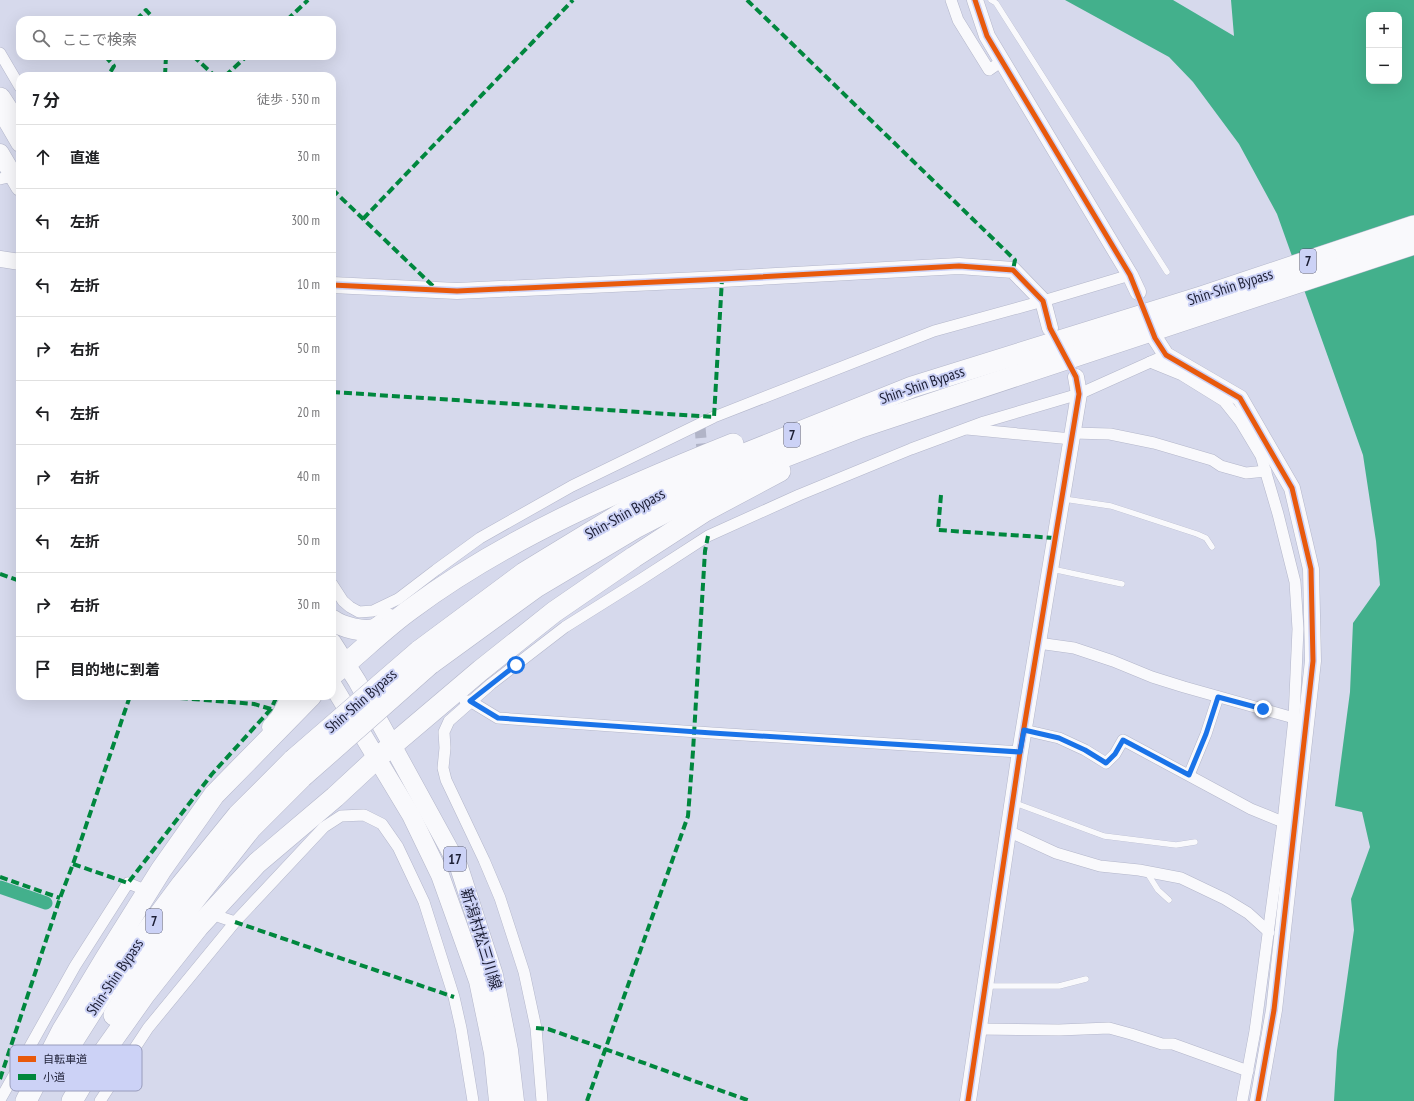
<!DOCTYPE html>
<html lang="ja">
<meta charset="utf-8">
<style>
:root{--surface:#fff;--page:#f6f6f6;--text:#202124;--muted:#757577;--line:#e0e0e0}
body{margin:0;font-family:"PT Sans Narrow","Noto Sans JP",sans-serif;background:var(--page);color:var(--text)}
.controls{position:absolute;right:12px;top:12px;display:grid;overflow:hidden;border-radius:8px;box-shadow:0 4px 16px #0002}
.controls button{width:36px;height:36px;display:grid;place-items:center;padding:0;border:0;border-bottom:1px solid var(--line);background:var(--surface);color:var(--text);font:20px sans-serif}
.stop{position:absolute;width:12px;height:12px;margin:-9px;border:3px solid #1a73e8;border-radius:50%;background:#fff}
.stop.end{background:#1a73e8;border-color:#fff;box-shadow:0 1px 4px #0008}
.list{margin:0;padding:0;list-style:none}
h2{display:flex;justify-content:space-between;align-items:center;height:52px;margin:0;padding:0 16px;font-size:17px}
h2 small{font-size:13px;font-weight:400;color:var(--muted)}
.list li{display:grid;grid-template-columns:26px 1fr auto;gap:12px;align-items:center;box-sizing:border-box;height:64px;padding:0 16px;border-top:1px solid var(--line)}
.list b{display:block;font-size:15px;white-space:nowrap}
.list em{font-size:13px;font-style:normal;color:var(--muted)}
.icon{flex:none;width:22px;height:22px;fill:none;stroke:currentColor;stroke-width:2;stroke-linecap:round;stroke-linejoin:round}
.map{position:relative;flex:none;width:1414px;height:1101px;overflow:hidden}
.search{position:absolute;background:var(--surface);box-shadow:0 4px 16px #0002;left:16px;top:16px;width:320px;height:44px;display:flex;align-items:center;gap:10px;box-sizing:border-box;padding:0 14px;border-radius:12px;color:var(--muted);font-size:15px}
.panel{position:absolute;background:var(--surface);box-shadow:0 4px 16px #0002;left:16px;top:72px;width:320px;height:628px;border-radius:12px}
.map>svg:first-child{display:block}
.water{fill:#43b08c;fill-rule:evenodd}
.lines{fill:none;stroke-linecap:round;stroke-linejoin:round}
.canal{stroke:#43b08c;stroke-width:13}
.street-tunnel{stroke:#b1b4c7;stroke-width:11;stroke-dasharray:11 5.5;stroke-linecap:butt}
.lane-casing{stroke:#b3b6ca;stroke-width:6}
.street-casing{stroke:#b3b6ca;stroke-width:12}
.secondary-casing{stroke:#b3b6ca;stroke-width:17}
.primary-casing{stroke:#b3b6ca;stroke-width:19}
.highway-casing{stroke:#b3b6ca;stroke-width:22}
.lane{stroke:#f9f9fc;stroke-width:5.5}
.street{stroke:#f9f9fc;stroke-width:11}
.secondary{stroke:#f9f9fc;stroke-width:16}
.primary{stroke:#f9f9fc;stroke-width:18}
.highway{stroke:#f9f9fc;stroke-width:21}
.highway-bridge-casing{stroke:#b3b6ca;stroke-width:22;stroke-linecap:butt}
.highway-bridge{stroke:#f9f9fc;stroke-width:21}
.quiet{stroke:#00873e;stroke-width:4;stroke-dasharray:8 4;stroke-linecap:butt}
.cycleway-casing{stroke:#ccd2f6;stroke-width:8}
.cycleway{stroke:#e8590c;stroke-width:5}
.route{stroke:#1a73e8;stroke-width:5}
.labels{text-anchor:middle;stroke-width:4;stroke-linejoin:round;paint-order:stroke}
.shield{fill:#ccd2f6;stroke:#52556f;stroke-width:1}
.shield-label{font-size:14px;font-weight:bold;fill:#1d1f35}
.street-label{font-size:15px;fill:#1d1f35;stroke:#ccd2f6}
.key{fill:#ccd2f6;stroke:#989cbc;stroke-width:1}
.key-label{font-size:11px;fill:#1d1f35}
</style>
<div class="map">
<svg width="1414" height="1101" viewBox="0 0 1414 1101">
<rect width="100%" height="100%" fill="#d6d9ec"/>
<!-- water -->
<path class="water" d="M1065 0H1173L1234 36 1231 0H1414V1101H1334L1337 1051 1354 930 1351 899 1370 847 1362 812 1335 806 1350 692 1353 623 1380 585 1376 541 1363 455 1277 214 1239 144 1193 82 1169 57ZM1369 15H1399V81H1369Z"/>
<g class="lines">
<!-- canal -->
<polyline class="canal" points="0,887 46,903"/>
<!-- street-tunnel -->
<polyline class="street-tunnel" points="700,427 703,461"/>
<!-- lane casing -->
<g class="lane-casing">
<g id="lane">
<polyline points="991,0 996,3 1167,272"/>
<polyline points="1064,499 1111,506 1197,534 1206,538 1212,547"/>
<polyline points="1052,569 1122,584"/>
<polyline points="1015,803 1104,836 1176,845 1195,842"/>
<polyline points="1146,871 1158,890 1169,900"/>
<polyline points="986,986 1059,986 1086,979"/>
</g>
</g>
<!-- street casing -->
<g class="street-casing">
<g id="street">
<polyline points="951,0 958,20 989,70 1002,61"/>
<polyline points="0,53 20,87"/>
<polyline points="0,179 13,176"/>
<polyline points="1150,362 1182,375 1224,401 1240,421 1261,456 1278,514 1295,582 1298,629 1294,718 1283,822 1255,1031 1242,1101"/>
<polyline points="967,429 1072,439"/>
<polyline points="1073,433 1110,434 1154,443 1212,460 1221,466 1246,473 1266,471"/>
<polyline points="332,584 343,601 350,607 359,612 373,611 398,599 436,570 480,538 572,486 714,417 934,331 1043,301 1130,275"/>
<polyline points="1038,643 1074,648 1113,661 1152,677 1184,687 1294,718"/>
<polyline points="465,701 470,701 498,718 712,733 1020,752"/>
<polyline points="1024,730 1059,738 1085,750 1106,763 1115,754 1123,740 1251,809 1283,822"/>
<polyline points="1189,775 1206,734 1218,697"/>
<polyline points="1008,831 1056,853 1100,866 1139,870 1181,878 1225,899 1248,913 1269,932"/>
<polyline points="220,917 235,922"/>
<polyline points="979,1029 1059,1030 1109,1028 1131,1034 1162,1044 1173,1044 1248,1071"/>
<polyline points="0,1100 75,966 128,883 145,890"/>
<polyline points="100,1101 148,1028 235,922 324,827 341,816 364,815 382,824 398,847 424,902 454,997 461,1028 473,1101"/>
<polyline points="542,1101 536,1028 524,972 500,898 484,860 446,780 443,768 445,748 444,732 449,721 491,684 565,627 640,580 708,536 799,495 911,449 984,422 1079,394 1166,355"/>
</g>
</g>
<!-- secondary casing -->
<g class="secondary-casing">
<g id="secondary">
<polyline points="975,0 987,36 1130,275 1138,292"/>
<polyline points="0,259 20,262"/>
<polyline points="332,285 457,291 722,279 959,266 1013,270 1043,301 1050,328"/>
<polyline points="1155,338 1166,355 1240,398 1292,488 1311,569 1313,661 1274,1010 1258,1101"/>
<polyline points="968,1101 1020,752 1079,394 1076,377"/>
</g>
</g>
<!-- primary casing -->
<g class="primary-casing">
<g id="primary">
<polyline points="6,119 20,143"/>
<polyline points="0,153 20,187"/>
<polyline points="332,642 357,681 459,867 494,975 509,1050 515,1101"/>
<polyline points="332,684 411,815 440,875 478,981 493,1053 498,1101"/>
<polyline points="271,727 279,718 291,696"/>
</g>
</g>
<!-- highway casing -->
<g class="highway-casing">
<g id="highway">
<polyline points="0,98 20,129"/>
<path d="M332 620C342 627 364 633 375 629 380 627 385 622 388 619"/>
<polyline points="419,651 524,573 624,512 727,461 912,387 1201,297 1414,226"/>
<polyline points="430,664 536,587 635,528 735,476 861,427 1414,244"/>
<path d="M332 675C359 654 383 629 411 609 506 538 623 488 733 444"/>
<polyline points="114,1015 133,984 195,899 251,828 302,777"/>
<polyline points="62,1058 118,970 182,884 238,815 293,760"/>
<polyline points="26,1101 62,1031 106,958 161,870 214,795 311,696"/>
<polyline points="72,1101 86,1077 145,994 198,927 257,863 335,797 376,759 481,670 554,612 634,557 705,511 780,471"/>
</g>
</g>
<!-- lane -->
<use href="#lane" class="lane"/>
<!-- street -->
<use href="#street" class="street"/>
<!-- secondary -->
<use href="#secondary" class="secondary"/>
<!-- primary -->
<use href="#primary" class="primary"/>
<!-- highway -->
<use href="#highway" class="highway"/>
<!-- highway-bridge casing -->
<g class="highway-bridge-casing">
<g id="highway-bridge">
<polyline points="293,760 419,651"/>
<polyline points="302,777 430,664"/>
</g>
</g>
<!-- highway-bridge -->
<use href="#highway-bridge" class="highway-bridge"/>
<!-- quiet -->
<g class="quiet">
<polyline points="747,0 1015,260 1013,270"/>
<polyline points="136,20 146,10 155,20"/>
<polyline points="287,20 308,0"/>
<polyline points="105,56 114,66 108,76"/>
<polyline points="193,56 215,76"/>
<polyline points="165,76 166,56"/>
<polyline points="225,76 247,56"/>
<polyline points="332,189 436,289"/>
<polyline points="363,219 573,0"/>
<polyline points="332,392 714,417 722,279"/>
<polyline points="941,495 938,530 1055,538"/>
<polyline points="0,574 20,581"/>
<polyline points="156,696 254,704 271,709"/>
<polyline points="73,864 128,883 212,774 271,709 277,696"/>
<polyline points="0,877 60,898"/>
<polyline points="235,922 454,997"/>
<polyline points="536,1028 548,1029 591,1044 750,1101"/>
<polyline points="0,1079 60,898 73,864 130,696"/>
<polyline points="587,1101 688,816 693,751 705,551 708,536"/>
</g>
<!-- cycleway casing -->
<g class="cycleway-casing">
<g id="cycleway">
<polyline points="975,0 987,36 1130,275 1155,338 1166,355 1240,398 1292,488 1311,569 1313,661 1274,1010 1258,1101"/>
<polyline points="332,285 457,291 722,279 959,266 1013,270 1043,301 1050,328 1076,377 1079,394 1020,752 968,1101"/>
</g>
</g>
<!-- cycleway -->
<use href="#cycleway" class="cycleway"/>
</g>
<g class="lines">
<!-- route -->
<polyline class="route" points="516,665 470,701 498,718 712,733 1020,752 1024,730 1059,738 1085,750 1106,763 1115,754 1123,740 1189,775 1206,734 1218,697 1263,709"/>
</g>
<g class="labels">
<!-- shield labels -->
<g class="shield">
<rect x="1300" y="249" width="16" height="24" rx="3"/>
<rect x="784" y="423" width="16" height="24" rx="3"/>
<rect x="444" y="847" width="22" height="24" rx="3"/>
<rect x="146" y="909" width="16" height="24" rx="3"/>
</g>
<g class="shield-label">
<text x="1308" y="266">7</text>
<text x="792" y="440">7</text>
<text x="455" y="864">17</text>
<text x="154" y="926">7</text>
</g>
<!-- street labels -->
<g class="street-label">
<text transform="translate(1230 287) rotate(-18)" y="5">Shin-Shin Bypass</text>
<text transform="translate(922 385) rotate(-19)" y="5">Shin-Shin Bypass</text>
<text transform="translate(625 514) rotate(-29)" y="5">Shin-Shin Bypass</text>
<text transform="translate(361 701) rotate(-41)" y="5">Shin-Shin Bypass</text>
<text transform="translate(481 939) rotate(73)" y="5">新潟村松三川線</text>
<text transform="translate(115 977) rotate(-56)" y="5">Shin-Shin Bypass</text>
</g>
</g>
<!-- legend -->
<rect x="10" y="1045" width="132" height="46" rx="6" class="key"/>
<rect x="18" y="1056" width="18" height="6" fill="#e8590c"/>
<rect x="18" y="1074" width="18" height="6" fill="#00873e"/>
<g class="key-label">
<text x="43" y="1063">自転車道</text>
<text x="43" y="1081">小道</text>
</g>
</svg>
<div class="controls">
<button>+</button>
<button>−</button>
</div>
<div class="stop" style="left:516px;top:665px"></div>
<div class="stop end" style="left:1263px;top:709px"></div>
<div class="search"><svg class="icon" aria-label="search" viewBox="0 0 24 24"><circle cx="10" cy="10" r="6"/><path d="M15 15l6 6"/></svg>ここで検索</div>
<section class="panel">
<h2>7 分<small>徒歩 · 530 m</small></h2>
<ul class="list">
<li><svg class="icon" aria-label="ahead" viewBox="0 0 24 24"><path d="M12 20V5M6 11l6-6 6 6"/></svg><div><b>直進</b></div><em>30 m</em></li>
<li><svg class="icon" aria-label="left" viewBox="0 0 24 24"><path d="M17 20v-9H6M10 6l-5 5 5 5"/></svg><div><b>左折</b></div><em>300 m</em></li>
<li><svg class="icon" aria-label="left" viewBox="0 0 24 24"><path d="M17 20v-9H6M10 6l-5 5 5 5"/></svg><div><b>左折</b></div><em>10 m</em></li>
<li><svg class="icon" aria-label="right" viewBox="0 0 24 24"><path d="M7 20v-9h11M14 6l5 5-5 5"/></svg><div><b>右折</b></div><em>50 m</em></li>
<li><svg class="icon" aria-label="left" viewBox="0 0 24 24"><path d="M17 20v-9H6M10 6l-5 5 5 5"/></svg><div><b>左折</b></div><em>20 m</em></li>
<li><svg class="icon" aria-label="right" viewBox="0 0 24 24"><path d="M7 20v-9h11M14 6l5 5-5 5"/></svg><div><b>右折</b></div><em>40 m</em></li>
<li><svg class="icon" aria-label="left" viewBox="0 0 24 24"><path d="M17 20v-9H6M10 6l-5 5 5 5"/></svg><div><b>左折</b></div><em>50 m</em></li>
<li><svg class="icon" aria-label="right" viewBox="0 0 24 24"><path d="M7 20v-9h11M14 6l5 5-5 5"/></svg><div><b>右折</b></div><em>30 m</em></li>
<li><svg class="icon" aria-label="arrive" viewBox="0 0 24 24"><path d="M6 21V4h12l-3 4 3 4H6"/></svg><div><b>目的地に到着</b></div></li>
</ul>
</section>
</div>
